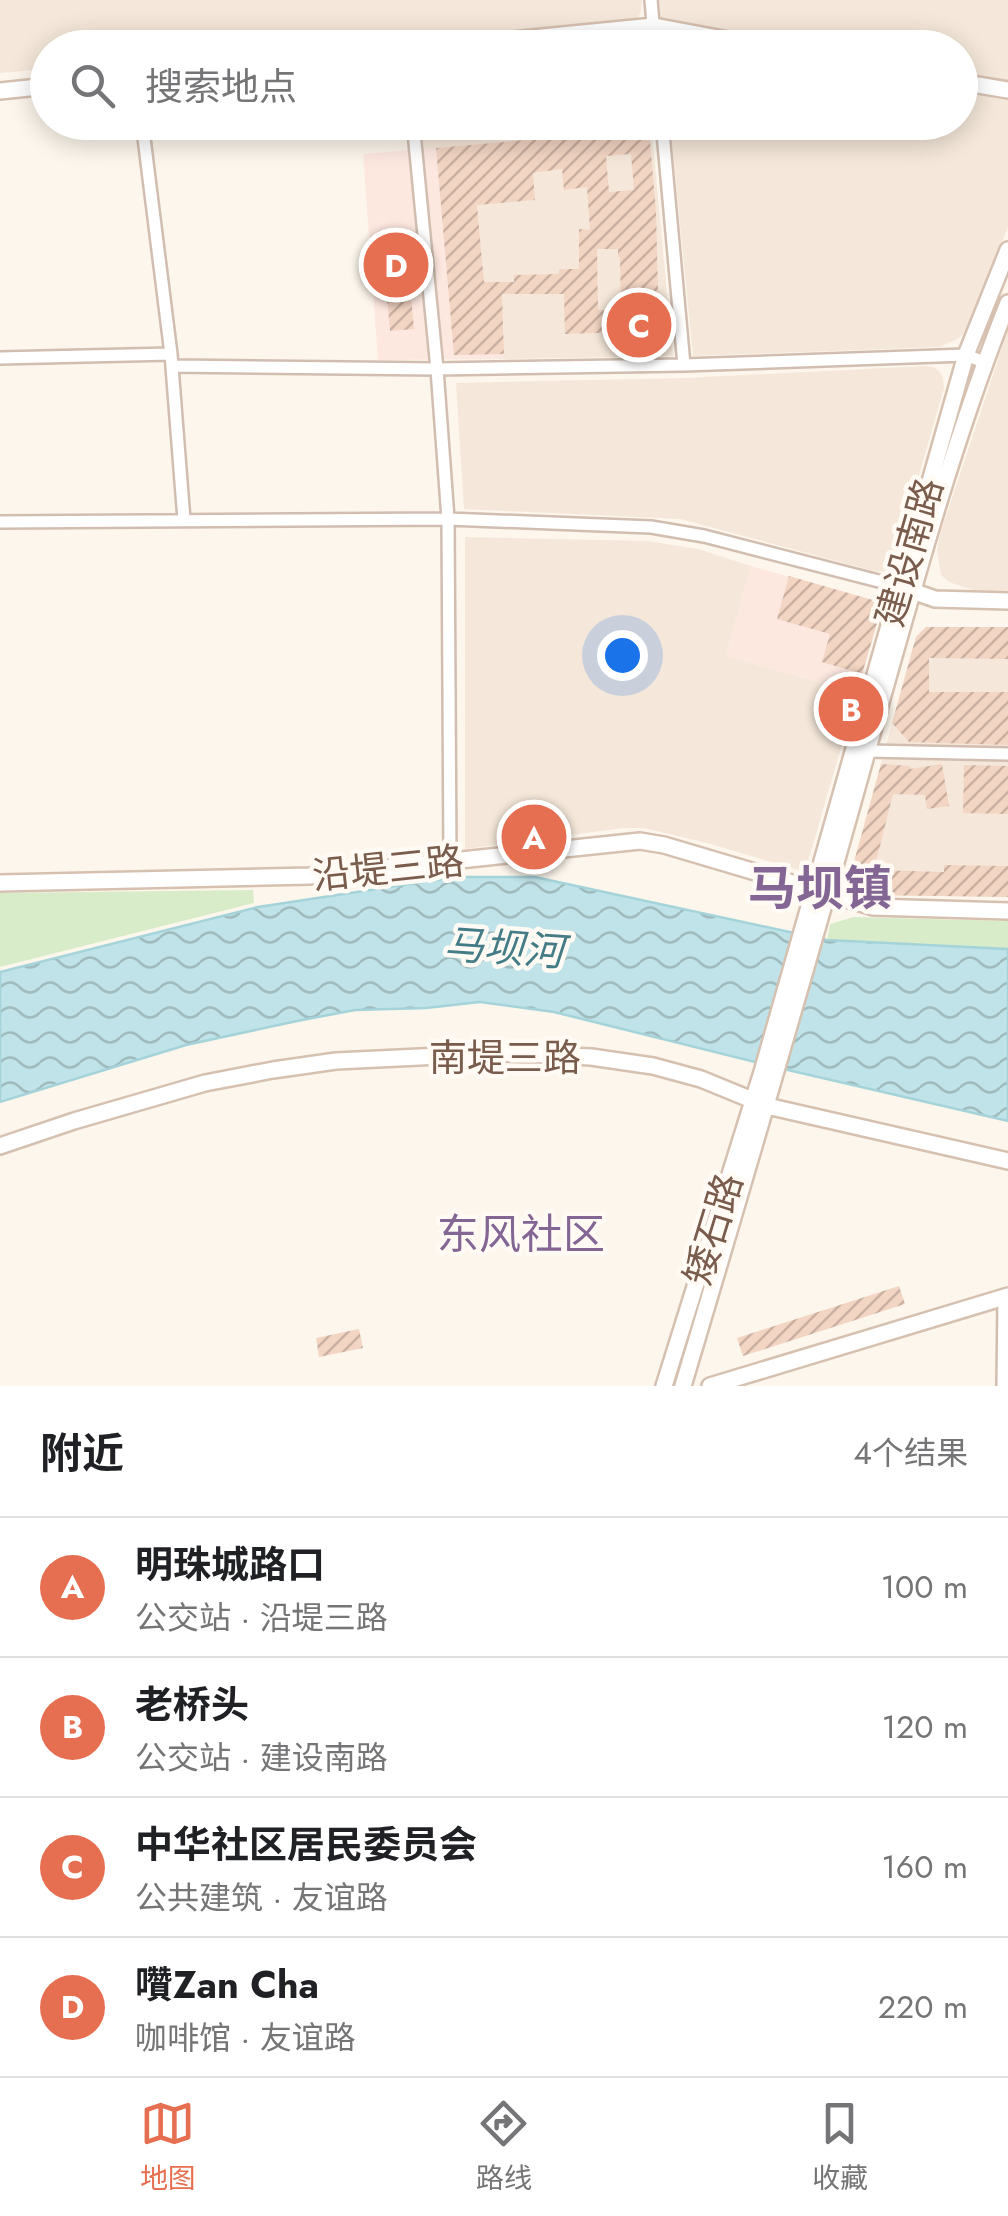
<!DOCTYPE html>
<html lang="zh">
<meta charset="utf-8">
<style>
body{margin:0;font-family:Jost,"Noto Sans SC",sans-serif;background:#f6f6f6;color:#202124}
.you{position:absolute;left:622px;top:655px;width:35px;height:35px;margin:-25px;border:8px solid #fff;border-radius:50%;background:#1a73e8;box-shadow:0 0 0 15px #1a73e833}
.badge{display:grid;place-items:center;width:65px;height:65px;border-radius:50%;background:#e76f51;color:#fff;font-size:32px;font-weight:700}
.pin{position:absolute;translate:-50% -50%;border:5px solid #fff;box-shadow:0 2px 10px #0006}
.list{margin:0;padding:0;list-style:none}
h2{display:flex;justify-content:space-between;align-items:center;height:130px;margin:0;padding:0 40px;font-size:42px}
h2 small{font-size:32px;font-weight:400;color:#757577}
.list li{display:grid;grid-template-columns:65px 1fr auto;gap:30px;align-items:center;box-sizing:border-box;height:140px;padding:0 40px;border-top:2px solid #e0e0e0}
.list b{display:block;font-size:38px;white-space:nowrap}
.list p{margin:0;font-size:32px;white-space:nowrap;color:#757577}
.list em{font-size:32px;font-style:normal;color:#757577}
.icon{flex:none;width:55px;height:55px;fill:none;stroke:currentColor;stroke-width:2;stroke-linecap:round;stroke-linejoin:round}
.map{position:relative;flex:none;width:1008px;height:1386px;overflow:hidden}
.search{position:absolute;background:#fff;box-shadow:0 5px 25px #0003;left:30px;right:30px;top:30px;height:110px;display:flex;align-items:center;gap:25px;box-sizing:border-box;padding:0 35px;border-radius:55px;color:#757577;font-size:38px}
.sheet{height:690px;background:#fff}
nav{display:flex;justify-content:space-around;align-items:center;box-sizing:border-box;height:140px;border-top:2px solid #e0e0e0;background:#fff;font-size:28px;color:#757577}
nav a{display:grid;justify-items:center;gap:5px}
nav .on{color:#e76f51}
.map>svg:first-child{display:block}
.residential{fill:#f5e8da}
.commercial{fill:#fde8e0}
.park{fill:#d8ecc9}
.water{fill:url(#water-waves);stroke:#a5d3da;stroke-width:2.5}
.building{fill:url(#building-hatch);fill-rule:evenodd}
.lines{fill:none;stroke-linecap:round;stroke-linejoin:round}
.street-casing{stroke:#d1beb0;stroke-width:16}
.secondary-casing{stroke:#d6c0b0;stroke-width:20}
.street{stroke:#fff;stroke-width:11}
.secondary{stroke:#fff;stroke-width:15}
.labels{text-anchor:middle;dominant-baseline:central;stroke-width:9;stroke-linejoin:round;paint-order:stroke}
.street-label{font-size:38px;fill:#7a5c4d;stroke:#fffaf3}
.water-label{font-size:40px;font-style:italic;fill:#437c86;stroke:#fffaf3}
.quarter-label{font-size:42px;fill:#846695;stroke:#fffaf3}
.district-label{font-size:48px;font-weight:bold;fill:#846695;stroke:#fffaf3}
</style>
<div class="map">
<svg width="1008" height="1386" viewBox="0 0 1008 1386">
<defs>
<pattern id="water-waves" width="16" height="10" patternUnits="userSpaceOnUse" patternTransform="scale(2.5)"><rect width="16" height="10" fill="#bfe3e8"/><path d="M0 5q4-4 8 0t8 0" fill="none" stroke="#a0bbbe"/></pattern>
<pattern id="building-hatch" width="6" height="6" patternUnits="userSpaceOnUse" patternTransform="scale(2.5)"><rect width="6" height="6" fill="#f3d5c3"/><path d="M-1 1l2-2M0 6l6-6M5 7l2-2" fill="none" stroke="#cab0a1"/></pattern>
</defs>
<rect width="100%" height="100%" fill="#fdf6ec"/>
<!-- residential -->
<path class="residential" d="M0,0H642L641,11L638,18L632,22L316,47L48,48L47,69L0,73Z
M658,0H1008V82L961,73L960,48L819,47L660,19Z
M961,90L1008,98V227L968,328L959,338L940,347L693,356L670,123L960,122Z
M421,123H651L673,356L504,359L503,313H486L475,178L535,140L424,149Z
M1008,330V592H978L949,582L941,575L937,551L940,534Z
M924,366L933,367L939,371L943,378L944,388L894,563L890,569L884,571L877,572L680,519L464,509L456,383L685,378Z
M465,537L647,541L698,549L751,566L726,656L857,693L805,872L707,843L644,828H624L465,849Z
M926,627H1008V897L863,895L849,880L916,637Z"/>
<!-- commercial -->
<path class="commercial" d="M535,139L538,173L475,178L486,312H503L504,359L378,360L363,154Z
M751,566L883,603L857,693L726,656Z"/>
<!-- park -->
<path class="park" d="M253,890L254,903L0,967V893Z
M854,917L1008,921V949L827,940L830,924Z"/>
<!-- water -->
<path class="water" d="M456,877H535L827,940L1008,949V1121L775,1067L554,1012L480,1002L426,1008L355,1010L297,1021L186,1045L0,1102V972L258,907Z"/>
<!-- building -->
<path class="building" d="M649,129L656,211L659,331L565,334L564,294H502L504,354L454,355L436,148ZM631,154L634,190L609,192L606,156ZM562,169L564,190L587,187L590,230L579,229V269H559V274L514,275V282H484L477,205L535,200L533,173ZM597,249H618V257H620L621,310H598Z
M407,252L414,329L390,331L383,254Z
M789,576L883,603L862,674L822,662L830,634L777,619Z
M926,627H1008V659L929,658V692H1008V745L909,742L892,723L916,637Z
M881,764L910,766V769L942,764L949,806L927,809L925,795L893,794L874,870L944,872V865L1008,866V897L871,895L860,891L849,880Z
M964,765L1008,766V814L963,813Z
M899,1286L905,1304L743,1356L737,1338Z
M359,1329L363,1348L319,1357L316,1338Z"/>
<g class="lines">
<defs>
<path id="street" d="M651,0L655,48
M142,122L171,354L184,520
M413,122L437,369L448,519L450,862
M662,122L684,365
M0,358L171,354
M172,366L437,369L684,365L966,355L984,362
M0,522L448,519L651,527L704,536L898,586
M868,751L1008,754
M1003,1386L1004,1297"/>
<path id="secondary" d="M428,48L654,26L771,48
M960,82L1008,90
M0,91L48,86
M904,588L935,599L1008,601
M0,883L310,876L640,841L664,845L873,907L1008,911
M0,1146L74,1121L205,1083L273,1070L336,1061L503,1053L591,1057L653,1066L701,1079L767,1106L1008,1161
M664,1386L762,1072L966,355L1008,250
M683,1386C746,1175 808,964 867,752C910,601 950,448 1008,303
M710,1386L1008,1296"/>
</defs>
<!-- street casing -->
<use href="#street" class="street-casing"/>
<!-- secondary casing -->
<use href="#secondary" class="secondary-casing"/>
<!-- street -->
<use href="#street" class="street"/>
<!-- secondary -->
<use href="#secondary" class="secondary"/>
</g>
<g class="labels">
<!-- street labels -->
<g class="street-label">
<text transform="translate(909 552) rotate(-74)">建设南路</text>
<text transform="translate(388 868) rotate(-6)">沿堤三路</text>
<text x="505" y="1057">南堤三路</text>
<text transform="translate(713 1229) rotate(-73)">矮石路</text>
</g>
<!-- water labels -->
<g class="water-label">
<text transform="translate(504 948) rotate(4)">马坝河</text>
</g>
<!-- quarter labels -->
<g class="quarter-label">
<text x="521" y="1234">东风社区</text>
</g>
<!-- district labels -->
<g class="district-label">
<text x="820" y="888">马坝镇</text>
</g>
</g>
</svg>
<div class="you"></div>
<div class="pin badge" style="left:534px;top:837px">A</div>
<div class="pin badge" style="left:851px;top:709px">B</div>
<div class="pin badge" style="left:639px;top:325px">C</div>
<div class="pin badge" style="left:396px;top:265px">D</div>
<div class="search"><svg class="icon" aria-label="search" viewBox="0 0 24 24"><circle cx="10" cy="10" r="6"/><path d="M15 15l6 6"/></svg>搜索地点</div>
</div>
<section class="sheet">
<h2>附近<small>4个结果</small></h2>
<ul class="list">
<li><span class="badge">A</span><div><b>明珠城路口</b><p>公交站 · 沿堤三路</p></div><em>100 m</em></li>
<li><span class="badge">B</span><div><b>老桥头</b><p>公交站 · 建设南路</p></div><em>120 m</em></li>
<li><span class="badge">C</span><div><b>中华社区居民委员会</b><p>公共建筑 · 友谊路</p></div><em>160 m</em></li>
<li><span class="badge">D</span><div><b>囋Zan Cha</b><p>咖啡馆 · 友谊路</p></div><em>220 m</em></li>
</ul>
</section>
<nav>
<a class="on"><svg class="icon" aria-label="map" viewBox="0 0 24 24"><path d="M3 6l6-2 6 2 6-2v14l-6 2-6-2-6 2zM9 4v14M15 6v14"/></svg>地图</a>
<a><svg class="icon" aria-label="directions" viewBox="0 0 24 24"><path d="M12 3l9 9-9 9-9-9zM9 14v-3h6M13 9l2 2-2 2"/></svg>路线</a>
<a><svg class="icon" aria-label="saved" viewBox="0 0 24 24"><path d="M7 4h10v16l-5-4-5 4z"/></svg>收藏</a>
</nav>
